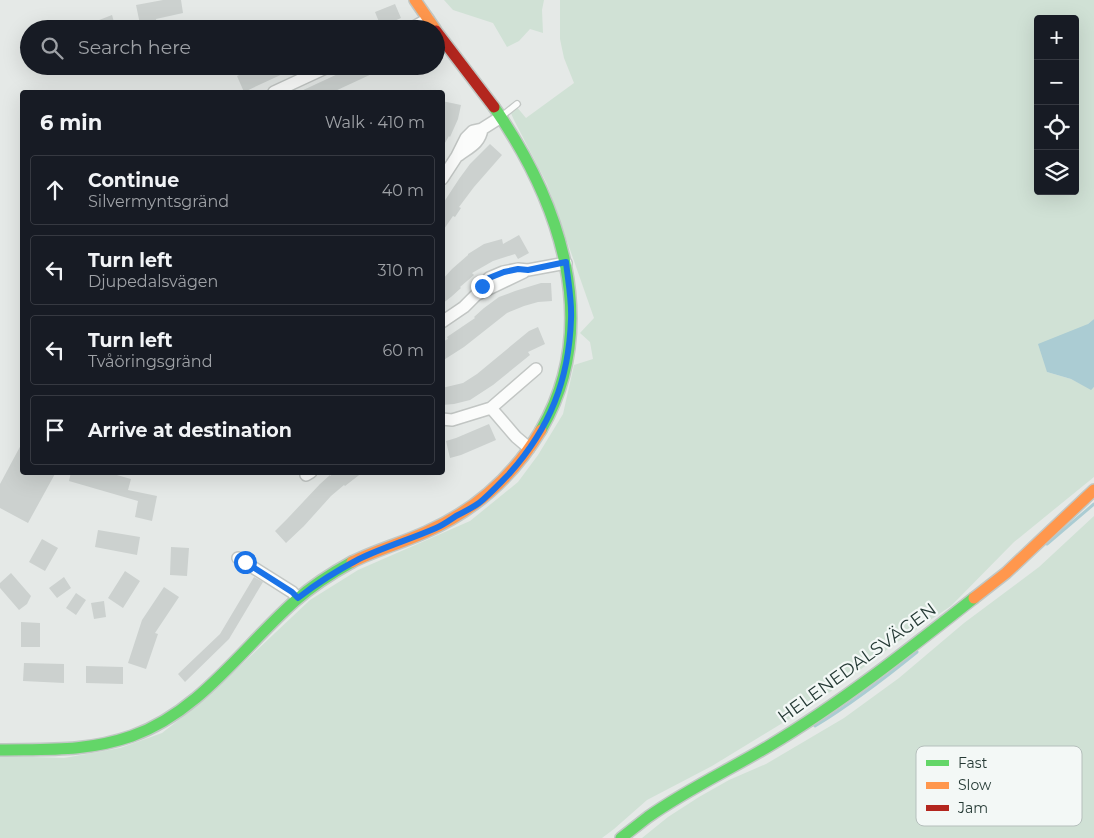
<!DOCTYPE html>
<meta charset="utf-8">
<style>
body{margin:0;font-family:Montserrat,sans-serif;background:#20242c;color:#f1f3f6}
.controls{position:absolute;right:15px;top:15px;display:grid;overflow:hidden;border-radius:5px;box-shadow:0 5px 20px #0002}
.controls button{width:45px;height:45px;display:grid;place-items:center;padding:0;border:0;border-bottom:1px solid #363941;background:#171b24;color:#f1f3f6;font:25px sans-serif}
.stop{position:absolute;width:15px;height:15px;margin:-11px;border:4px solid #1a73e8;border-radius:50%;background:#fff}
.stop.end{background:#1a73e8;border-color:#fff;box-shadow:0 1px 5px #0008}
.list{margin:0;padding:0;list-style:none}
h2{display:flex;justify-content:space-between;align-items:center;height:65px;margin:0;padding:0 20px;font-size:21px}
h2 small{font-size:16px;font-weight:400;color:#9ea1a6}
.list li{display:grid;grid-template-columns:32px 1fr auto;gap:15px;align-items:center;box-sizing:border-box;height:70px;margin:0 10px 10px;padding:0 10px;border:1px solid #363941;border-radius:5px}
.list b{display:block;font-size:19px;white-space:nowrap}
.list p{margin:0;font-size:16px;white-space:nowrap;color:#9ea1a6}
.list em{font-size:16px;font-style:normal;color:#9ea1a6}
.icon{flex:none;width:28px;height:28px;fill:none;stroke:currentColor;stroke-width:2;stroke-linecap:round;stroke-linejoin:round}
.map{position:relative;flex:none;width:1094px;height:838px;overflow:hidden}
.search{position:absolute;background:#171b24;box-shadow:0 5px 20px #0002;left:20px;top:20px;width:425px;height:55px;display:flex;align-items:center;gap:12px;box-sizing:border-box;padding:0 18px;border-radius:28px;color:#9ea1a6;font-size:19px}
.panel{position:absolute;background:#171b24;box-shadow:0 5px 20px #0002;left:20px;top:90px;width:425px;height:385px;border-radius:5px}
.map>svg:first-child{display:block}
.green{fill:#d0e1d5;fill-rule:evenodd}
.water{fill:#abccd3}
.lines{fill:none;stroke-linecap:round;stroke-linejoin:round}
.stream{stroke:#abccd3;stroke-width:3}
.building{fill:#ccd1cf}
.lane-casing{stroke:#c2c6c4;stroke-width:8}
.street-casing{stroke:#c2c6c4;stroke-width:14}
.fast-casing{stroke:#c1c7c4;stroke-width:14}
.slow-casing{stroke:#c1c7c4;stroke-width:14}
.jam-casing{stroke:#c1c7c4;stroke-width:14}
.lane{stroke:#fbfcfb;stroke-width:5.5}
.street{stroke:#fbfcfb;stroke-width:11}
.fast{stroke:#63d668;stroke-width:11}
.slow{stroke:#ff974d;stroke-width:11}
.jam{stroke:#b3261e;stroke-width:11}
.route{stroke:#1a73e8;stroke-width:6}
.labels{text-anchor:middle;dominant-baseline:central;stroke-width:4.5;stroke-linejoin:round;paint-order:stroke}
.street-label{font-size:18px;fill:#253a35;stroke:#f3f8f6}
.key{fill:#f3f8f6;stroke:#b5bfbc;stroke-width:1}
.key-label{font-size:14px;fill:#253a35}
</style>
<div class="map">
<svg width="1094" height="838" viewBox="0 0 1094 838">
<rect width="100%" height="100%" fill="#e5e9e7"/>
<!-- green -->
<path class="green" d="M444,0H544L542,10L543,33L530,29L519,41L507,47L493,23L453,10Z
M560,0H1094V319L1088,324L1047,372L1071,379L1091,389L1094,387V477L1014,542L951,606L896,643L833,690L794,716L712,766L647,800L614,829L602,838H0V756L64,758L120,748L162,733L204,700L310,600L358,570L470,521L518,482L538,455L563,414L574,365L593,359L590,342L580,333L594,318L547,184L514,120L510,111L516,106L526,118L574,83L564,58L560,39ZM1038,19H1075V191H1038Z
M1094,516V838H642L668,817L699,797L729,780L766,764L844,718L899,678L964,623L1039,567Z"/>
<!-- water -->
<path class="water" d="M1094,319V387L1091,390L1071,379L1047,372L1038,344L1088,324Z"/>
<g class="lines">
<!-- stream -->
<path class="stream" d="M1047,544L1094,504
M815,726C851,704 885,678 917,652"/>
</g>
<!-- building -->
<path class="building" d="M163,0H181L183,13L156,19L158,29H141L136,5Z
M395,4L401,18L381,27L375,12Z
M112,15L116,29H96L94,22Z
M259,66H300L244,92L237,76Z
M355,66H389L333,92H299Z
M442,101L461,105L458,119L450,137L449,136L442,148Z
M490,144L502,155L474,187L459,207L461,208L455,217L453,216L442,232V205L459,179L470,164Z
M519,235L529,253L518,259L515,254L493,261L472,273L474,275L460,287L461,288L451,297L442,304V280L452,269L468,255V254L484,244L502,239L503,244Z
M541,283H551L552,301L538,302L524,306L507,313L464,347L442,361V342L448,339L447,337L475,318L474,317L484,308L499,297L515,291Z
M538,327L545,344L528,352L530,355L493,385L470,400L454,404L442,405V388L463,383L477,374L529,331Z
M489,424L496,440L461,455L450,458L446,441L456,438Z
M22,443V472H56L28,523L0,508V484Z
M71,472H106L131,479L128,490L157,496L152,521L135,517L138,501L69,481Z
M335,472H363L345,486L344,485L331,496L304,526L286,543L275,531L288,518L320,484L330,475V476Z
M98,530L140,537L137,555L95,547Z
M42,539L58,548L45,571L29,562Z
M171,547L189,548L187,576L170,575Z
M125,571L140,581L123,608L108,598Z
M11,573L31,596L27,604L19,610L0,588V583Z
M64,577L71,588L57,598L49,588Z
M254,577L263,582L229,639L185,682L178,674L220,634Z
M164,587L179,597L155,633L158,634L146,669L128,663L142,620Z
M76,593L86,600L76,615L66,608Z
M104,601L106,617L94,619L91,603Z
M21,622L40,623V647H21Z
M24,663L64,664V683L23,681Z
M86,666L123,667V684L86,683Z"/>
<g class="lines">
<defs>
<path id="lane" d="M502,116L517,104"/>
<path id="street" d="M410,29L428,19
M274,92L330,66
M459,155C470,147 480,143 482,129
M442,179L457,156L466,138L473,131L482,129L501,117
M478,294L524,272
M442,322L464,307L476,295L489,278L503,272L518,269L528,270L566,263
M491,408L516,437L529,448
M442,419L452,420L491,408L536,369
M306,475L311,472
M238,558L292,592L298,598"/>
<path id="fast" d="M494,107C559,201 603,323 541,430
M0,750C47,749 86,752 132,736C200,712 243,647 295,601C313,585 332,573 352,562
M621,838C630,831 639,824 648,817C686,790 729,770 769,746C841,703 908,650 974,598"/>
<path id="slow" d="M415,0L435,29
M352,562C376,550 402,543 426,532C476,510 513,477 541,430
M974,598L1006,573L1094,490"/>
<path id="jam" d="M436,31L494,107"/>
</defs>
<!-- lane casing -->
<use href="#lane" class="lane-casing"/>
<!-- street casing -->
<use href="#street" class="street-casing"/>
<!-- fast casing -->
<use href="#fast" class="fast-casing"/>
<!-- slow casing -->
<use href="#slow" class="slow-casing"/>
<!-- jam casing -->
<use href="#jam" class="jam-casing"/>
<!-- lane -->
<use href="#lane" class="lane"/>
<!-- street -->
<use href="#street" class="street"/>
<!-- fast -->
<use href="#fast" class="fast"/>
<!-- slow -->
<use href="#slow" class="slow"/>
<!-- jam -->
<use href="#jam" class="jam"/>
</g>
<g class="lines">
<!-- route -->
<path class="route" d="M245,562L292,592L298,598C317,583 338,570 359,559C384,547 411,539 436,528C443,525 450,520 456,516C464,512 472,508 479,503C490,494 499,484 509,474C550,428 569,380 571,319C572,300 568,281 566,262L528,270L518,269L504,272L489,278L482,286"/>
</g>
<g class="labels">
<!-- street labels -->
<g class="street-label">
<text transform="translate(857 663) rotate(-36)">HELENEDALSVÄGEN</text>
</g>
</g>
<!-- legend -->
<rect x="916" y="746" width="166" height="80" rx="8" class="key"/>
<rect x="926" y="760" width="23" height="6" fill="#63d668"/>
<rect x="926" y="782" width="23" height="7" fill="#ff974d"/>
<rect x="926" y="805" width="23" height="6" fill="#b3261e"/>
<g class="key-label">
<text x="958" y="768">Fast</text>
<text x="958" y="790">Slow</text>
<text x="958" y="813">Jam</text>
</g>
</svg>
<div class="controls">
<button>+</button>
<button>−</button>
<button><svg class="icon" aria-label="locate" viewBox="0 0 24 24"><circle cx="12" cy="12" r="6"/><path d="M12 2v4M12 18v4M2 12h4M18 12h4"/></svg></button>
<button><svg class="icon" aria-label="layers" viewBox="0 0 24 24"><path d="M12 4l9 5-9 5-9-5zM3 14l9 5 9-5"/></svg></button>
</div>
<div class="stop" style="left:245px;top:562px"></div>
<div class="stop end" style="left:482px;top:286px"></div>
<div class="search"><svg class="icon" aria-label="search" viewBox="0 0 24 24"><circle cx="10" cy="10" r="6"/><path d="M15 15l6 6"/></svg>Search here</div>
<section class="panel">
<h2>6 min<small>Walk · 410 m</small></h2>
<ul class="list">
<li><svg class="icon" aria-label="ahead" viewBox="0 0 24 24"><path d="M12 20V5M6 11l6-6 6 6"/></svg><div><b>Continue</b><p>Silvermyntsgränd</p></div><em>40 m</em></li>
<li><svg class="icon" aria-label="left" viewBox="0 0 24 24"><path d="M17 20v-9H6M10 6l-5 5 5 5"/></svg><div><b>Turn left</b><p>Djupedalsvägen</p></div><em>310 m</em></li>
<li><svg class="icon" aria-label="left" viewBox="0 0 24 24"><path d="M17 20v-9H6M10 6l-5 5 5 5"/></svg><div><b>Turn left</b><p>Tvåöringsgränd</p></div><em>60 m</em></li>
<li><svg class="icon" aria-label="arrive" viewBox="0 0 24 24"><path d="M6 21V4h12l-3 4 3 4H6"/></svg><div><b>Arrive at destination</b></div></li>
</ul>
</section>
</div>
